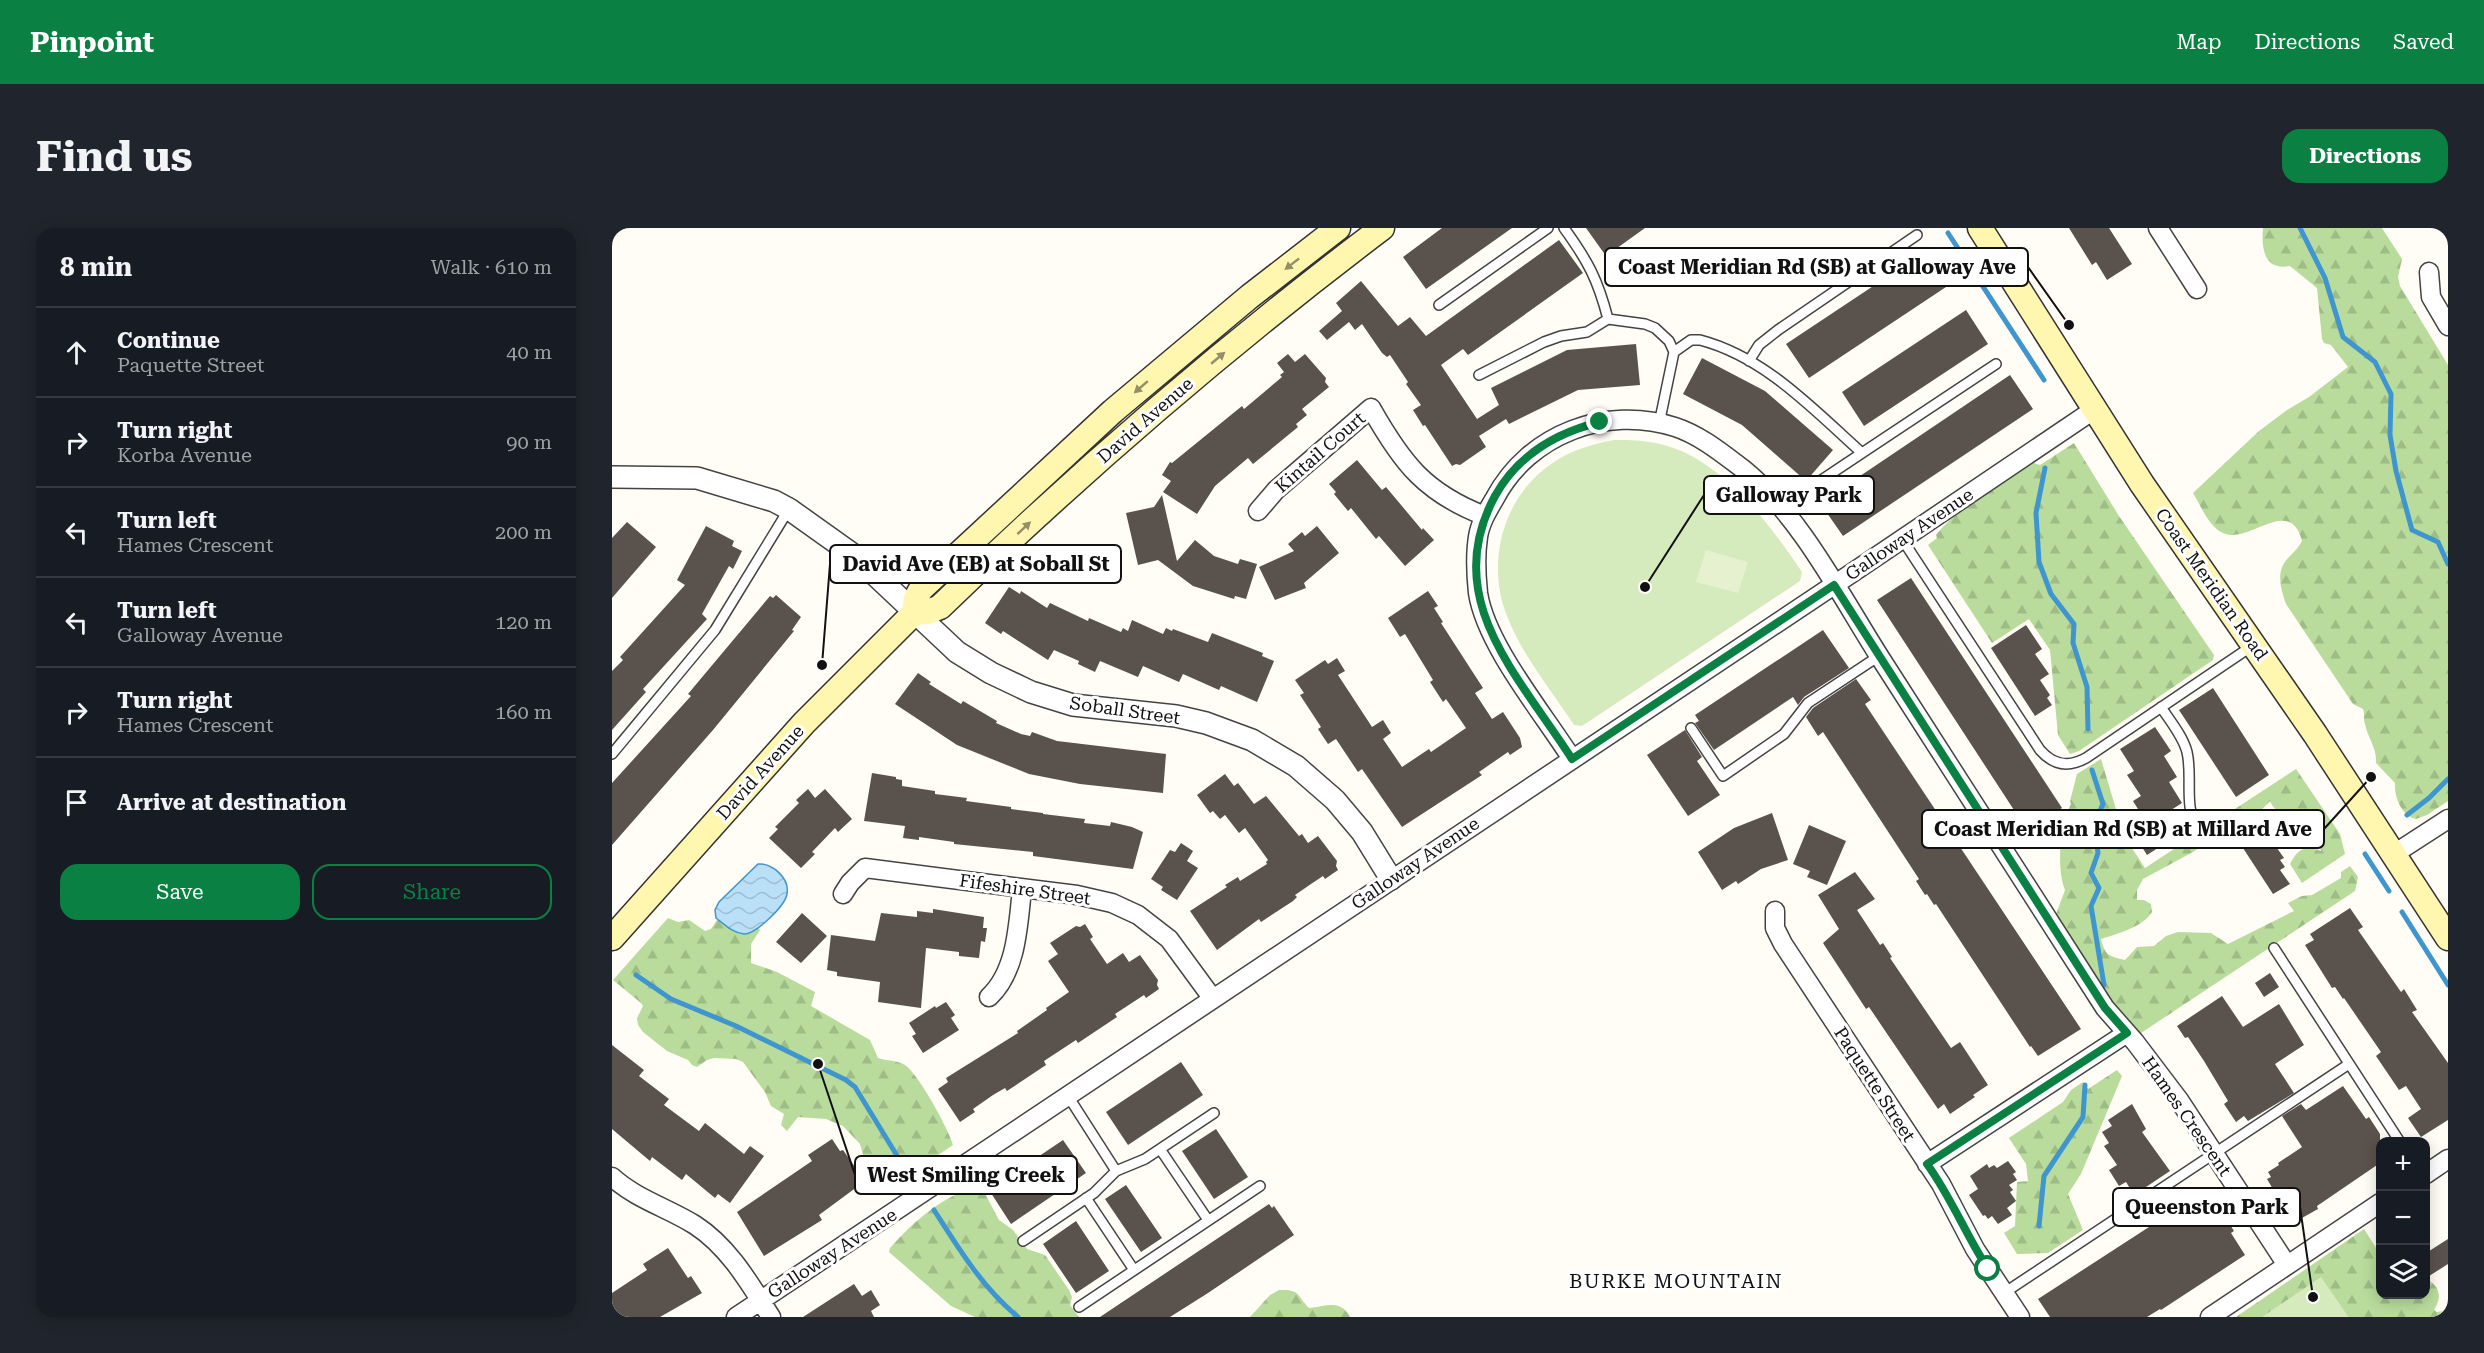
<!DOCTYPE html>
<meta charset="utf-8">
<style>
body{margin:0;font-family:"Roboto Serif",serif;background:#20242c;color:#f1f3f6}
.controls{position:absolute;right:18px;bottom:18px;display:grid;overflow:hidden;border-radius:12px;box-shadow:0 3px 15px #0003}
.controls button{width:54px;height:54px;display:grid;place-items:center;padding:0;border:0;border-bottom:2px solid #363941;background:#171b24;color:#f1f3f6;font:30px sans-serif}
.stop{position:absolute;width:18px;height:18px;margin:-14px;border:4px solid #0b8043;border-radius:50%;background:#fff}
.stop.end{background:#0b8043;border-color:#fff;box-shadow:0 2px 6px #0008}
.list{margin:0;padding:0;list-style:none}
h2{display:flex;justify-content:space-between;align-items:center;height:78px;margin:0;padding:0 24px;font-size:26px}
h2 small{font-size:20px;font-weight:400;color:#9ea1a6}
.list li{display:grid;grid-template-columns:39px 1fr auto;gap:18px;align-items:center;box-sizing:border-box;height:90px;padding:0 24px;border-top:2px solid #363941}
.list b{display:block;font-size:22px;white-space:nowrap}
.list p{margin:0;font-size:20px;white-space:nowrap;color:#9ea1a6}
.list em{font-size:20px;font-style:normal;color:#9ea1a6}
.actions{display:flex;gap:12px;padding:18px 24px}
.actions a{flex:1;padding:14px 0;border:2px solid #0b8043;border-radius:18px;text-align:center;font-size:21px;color:#0b8043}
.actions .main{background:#0b8043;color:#fff}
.icon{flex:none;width:33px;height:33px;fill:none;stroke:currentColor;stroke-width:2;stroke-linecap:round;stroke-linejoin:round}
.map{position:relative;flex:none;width:1836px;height:1089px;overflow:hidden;border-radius:18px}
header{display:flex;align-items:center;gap:36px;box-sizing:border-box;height:84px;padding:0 30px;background:#0b8043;color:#fff}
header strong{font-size:28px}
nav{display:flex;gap:33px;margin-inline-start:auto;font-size:21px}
.intro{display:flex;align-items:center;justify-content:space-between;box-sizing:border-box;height:144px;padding:0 36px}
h1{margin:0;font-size:42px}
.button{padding:15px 27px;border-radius:18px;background:#0b8043;color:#fff;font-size:21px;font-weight:700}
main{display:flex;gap:36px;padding:0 36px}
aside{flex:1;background:#171b24;border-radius:18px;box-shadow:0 3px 15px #0003}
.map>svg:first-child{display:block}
.forest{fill:url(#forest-firs)}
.park{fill:#d5ebbd}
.pitch{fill:#e6f2cf}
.water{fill:url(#water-waves);stroke:#3f96cf;stroke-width:1.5}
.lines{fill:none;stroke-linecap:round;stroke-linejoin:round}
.stream{stroke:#3f96cf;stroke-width:5}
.building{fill:#5a524d}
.service-casing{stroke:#444;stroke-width:12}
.minor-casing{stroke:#444;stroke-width:21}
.tertiary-casing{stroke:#444;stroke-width:24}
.secondary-casing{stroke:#333;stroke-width:27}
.service{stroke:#fff;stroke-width:9}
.minor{stroke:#fff;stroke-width:18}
.tertiary{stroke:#fff;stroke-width:21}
.secondary{stroke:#fff6b0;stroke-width:24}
.oneway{fill:#948f68}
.route{stroke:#0b8043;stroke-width:8}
.labels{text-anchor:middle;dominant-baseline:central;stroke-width:6;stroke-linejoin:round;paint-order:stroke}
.street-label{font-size:18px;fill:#111;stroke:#fff}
.neighbourhood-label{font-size:20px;letter-spacing:1.5px;fill:#111;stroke:#fff}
.leader{fill:none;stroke:#111;stroke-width:2}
.callout-dot{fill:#111;stroke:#fff;stroke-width:2}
.callout{fill:#fff;stroke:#111;stroke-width:2}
.callout-label{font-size:20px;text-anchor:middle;font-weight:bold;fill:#111}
</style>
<header>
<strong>Pinpoint</strong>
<nav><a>Map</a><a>Directions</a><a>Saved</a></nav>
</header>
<div class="intro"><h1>Find us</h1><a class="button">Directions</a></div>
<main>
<aside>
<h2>8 min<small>Walk · 610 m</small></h2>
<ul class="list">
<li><svg class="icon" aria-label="ahead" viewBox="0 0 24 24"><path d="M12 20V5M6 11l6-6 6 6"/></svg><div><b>Continue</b><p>Paquette Street</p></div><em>40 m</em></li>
<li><svg class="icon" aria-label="right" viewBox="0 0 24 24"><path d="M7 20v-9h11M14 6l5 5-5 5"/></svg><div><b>Turn right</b><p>Korba Avenue</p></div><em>90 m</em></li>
<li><svg class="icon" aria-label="left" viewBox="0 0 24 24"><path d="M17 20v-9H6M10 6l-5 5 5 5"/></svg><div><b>Turn left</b><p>Hames Crescent</p></div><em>200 m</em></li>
<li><svg class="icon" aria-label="left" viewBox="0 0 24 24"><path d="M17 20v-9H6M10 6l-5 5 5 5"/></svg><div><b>Turn left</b><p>Galloway Avenue</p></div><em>120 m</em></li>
<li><svg class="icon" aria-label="right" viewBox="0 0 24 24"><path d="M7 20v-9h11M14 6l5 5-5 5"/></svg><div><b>Turn right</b><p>Hames Crescent</p></div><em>160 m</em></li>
<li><svg class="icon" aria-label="arrive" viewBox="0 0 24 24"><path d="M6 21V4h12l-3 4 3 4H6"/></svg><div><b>Arrive at destination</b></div></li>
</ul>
<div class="actions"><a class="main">Save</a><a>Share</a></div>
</aside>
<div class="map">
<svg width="1836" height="1089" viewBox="0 0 1836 1089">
<defs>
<pattern id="forest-firs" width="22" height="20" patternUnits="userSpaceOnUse" patternTransform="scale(1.5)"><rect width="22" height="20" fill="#b9dc9c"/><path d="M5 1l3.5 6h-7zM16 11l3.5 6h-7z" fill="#9ebc85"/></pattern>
<pattern id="water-waves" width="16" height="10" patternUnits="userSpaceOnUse" patternTransform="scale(1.5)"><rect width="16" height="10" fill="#b9e0f7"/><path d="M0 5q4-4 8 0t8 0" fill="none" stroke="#9ebfd3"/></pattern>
</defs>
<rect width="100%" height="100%" fill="#fffdf5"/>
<!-- forest -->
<path class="forest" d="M1651,0H1770L1790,31L1786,49L1788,58L1836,137V573L1815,587L1804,591C1789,588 1782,568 1783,555L1764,535C1765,519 1756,511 1753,496C1751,490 1753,486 1751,481L1741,476L1674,376C1668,359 1663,342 1678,328C1683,323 1686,320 1690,313C1678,266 1637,317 1611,305C1597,299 1589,278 1581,265L1647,203L1675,182L1697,169L1736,139L1719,117L1712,115L1710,111L1705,60L1678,38C1652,43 1649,20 1651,0Z
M1462,215L1507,288L1602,427L1601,432L1467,523L1458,526L1446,507L1438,422L1417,391L1380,415L1316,317L1325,310L1324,307C1348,277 1387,256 1418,234L1428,237Z
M1489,531L1512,608L1533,640L1684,541L1728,606L1733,626L1690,655L1678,636C1686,621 1692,617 1709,623C1708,607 1693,596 1683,584C1671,589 1664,584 1658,573L1640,592L1609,605L1581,624L1531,651L1525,662V672H1532L1539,676L1540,684C1531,699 1505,706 1489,711C1493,728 1497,728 1513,732L1525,719L1542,718L1554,708L1566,704L1599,705L1616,716L1682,683L1676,675L1690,668L1700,667L1729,650V644L1738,638L1746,649L1743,663L1523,809L1443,689L1453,662C1444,640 1448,597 1459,576L1458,573L1465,546Z
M107,689L145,696L148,702L139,716V735L165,744L203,764L199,778L258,812L266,830C275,833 285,832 293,837C307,847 336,900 341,917L323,929L318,938L279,964L252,930L248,916L231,898L214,891L186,889L175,903L169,897L172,886L159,878L153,864L131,834L124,831L102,830L95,832L85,839L80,837L76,832L55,823L31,804L26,797L25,790L31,778L29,775L1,752L56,690L66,694L77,692L93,703L99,701Z
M1505,842L1510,848L1469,946L1456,966L1471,1002L1436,1025L1405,1026L1392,1005L1403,998L1405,954L1416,953L1414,936L1397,910L1451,874L1459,862L1471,854L1476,861Z
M369,958L387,992L401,1002L415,1021L433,1027L457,1062L460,1069L458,1077L467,1089H363L339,1078L277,1024L278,1020C302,993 332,966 369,958Z
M1752,1001L1768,1026V1066H1814V1053H1818C1829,1061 1829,1071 1822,1082L1825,1084L1836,1082V1089H1736L1719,1064L1686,1089H1624Z
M667,1062C689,1061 684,1067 697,1080C714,1078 729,1071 738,1089H638L658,1067Z"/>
<!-- park -->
<path class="park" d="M1002,212C1017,212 1033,212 1048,216C1109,230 1157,295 1190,344L1188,353L970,498L962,497C939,462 910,427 895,388C873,333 892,266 942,234C960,222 981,216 1002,212Z
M1709,1049L1736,1089H1650Z"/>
<!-- pitch -->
<path class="pitch" d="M1094,322L1136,334L1126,365L1084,354Z"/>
<!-- water -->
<path class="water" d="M146,636C160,635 178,650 175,666C173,678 144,706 132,706C121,705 113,697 104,690L103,682L107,674Z"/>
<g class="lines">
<!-- stream -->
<path class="stream" d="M1688,0L1713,50L1731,109L1763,134L1779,166L1778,207L1784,243L1800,302L1826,314L1836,336
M1336,5L1432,152
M1433,240L1424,285L1427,334L1439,366L1462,396L1461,415L1475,459L1476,501
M1480,542L1491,576L1482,596L1486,625L1479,645L1487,660L1479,678L1492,757
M1795,587L1817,570L1836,551
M1753,626L1777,663
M1790,684L1836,757
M24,747L59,771L124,798L234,852L243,859L295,944
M322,982C347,1021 370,1059 406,1089
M1427,998L1432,948L1471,889L1473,857"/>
</g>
<!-- building -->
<path class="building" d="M830,0H900L814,61L791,29Z
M974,0H1033L994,28Z
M1457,0H1497L1520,36L1495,52L1484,34L1480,37Z
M947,12L971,45L856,127L851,121L829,137L865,191L887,177L879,160L955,122L1024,116L1028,157L966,162L897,196L894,191L867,208L874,219L848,237L844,236L840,238L813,197L811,198L801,182L809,177L794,156L796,154L778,127L775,129L770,125L750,96L743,102L737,94L715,112L707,103L730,83L724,75L749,53L786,98L798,89L814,108Z
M1314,23L1337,57L1197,150L1174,116Z
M1354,82L1376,116L1252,198L1230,164Z
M676,126L683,134L693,126L714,150L713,154L717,159L690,181L695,187L684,196L686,199L641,236L636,230L603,258L585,286L551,264L559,253L550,247L558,234L560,235L630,178L632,181L670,149L668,147L672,144L665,135Z
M1090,130L1153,163L1221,222L1194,253L1130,197L1071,166Z
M1398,147L1421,181L1231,308L1208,275Z
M745,232L770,262L774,259L810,302L811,300L822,312L793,338L767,308L764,311L739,280L736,283L722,266L724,264L717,256Z
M550,267L565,333L583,312L602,328L626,336L628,331L645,336L634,371L623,368L622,371L581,358L546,332L526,337L514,285L542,279Z
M15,294L44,319L0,370V310Z
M94,298L122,313L120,318L130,323L121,341L117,338L90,386L95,391L31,461L34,464L0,502V443L11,432L8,429L73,357L65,352Z
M705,298L727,325L692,355L694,360L663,372L647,339L682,323L676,316L690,304L693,308Z
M1299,350L1450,580L1415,602L1265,372Z
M397,359L408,366L409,363L435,380L438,375L476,393L477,390L509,404L511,400L516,403L520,392L551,406L554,400L560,403L561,401L596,414L600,405L651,425L650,428L662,433L645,474L609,458L607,462L571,446L567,454L531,438L526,449L488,433L483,444L466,436L467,433L442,422L436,432L391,403L389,406L373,395Z
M816,363L826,378L822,380L831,394L829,395L871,460L863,465L880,491L891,484L908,510L910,519L898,527L896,524L867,544L870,547L790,599L750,541L746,544L724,511L716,516L706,501L709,499L688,467L692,465L683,452L713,432L716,436L725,430L733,443L726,447L760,499L771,492L779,505L771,511L790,539L817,521L819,524L854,500L834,471L831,474L818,454L821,452L793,406L788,409L776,390Z
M164,367L189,389L180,402L182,403L101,502L0,617V555L79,468L76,466L158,368L161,370Z
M1414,397L1430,421L1423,426L1437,446L1428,452L1438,467L1435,470L1440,477L1423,488L1379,420Z
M1211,402L1237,440L1192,469L1186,477L1181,469L1102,522L1083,495L1087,493L1083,487Z
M306,445L319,454L317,456L349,476L351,473L385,493L384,495L409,506L418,508L420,504L445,513L554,526L551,565L468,556L417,546L345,517L283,476Z
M1244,451L1259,472L1253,476L1469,801L1426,828L1419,818L1418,819L1324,676L1322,677L1315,666L1313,667L1304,653L1307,651L1211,504L1206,508L1194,489L1201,480Z
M1601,460L1657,547L1624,569L1567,482Z
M1543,499L1559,523L1552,528L1565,549L1557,554L1570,575L1556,584L1569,605L1535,627L1520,603L1534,594L1521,573L1529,568L1515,547L1522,543L1508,521Z
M1073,502L1090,529L1085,533L1108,567L1076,588L1035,527Z
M260,545L284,549V551L290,552V558L323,563V566L355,570L354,573L399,579V581L431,585V586L473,591L472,595L498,598L499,594L520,599L531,604L521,641L421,628V624L342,616V614L307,609V612L291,610L293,598L252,593Z
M613,546L622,558L626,555L642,576L654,568L687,608L690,606L696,615L706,608L725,633L724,638L726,642L713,651L711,648L699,656L683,667L685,669L681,673L649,694L647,691L605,722L578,683L615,659L613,657L626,649L628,653L655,636L654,634L656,632L633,600L627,605L613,587L608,591L601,583L598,585L585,567Z
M196,561L203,570L213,561L240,591L226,604L223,600L200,624L203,626L189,640L157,610L166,601L163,599L187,575L184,572Z
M1160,585L1176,632L1149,641L1126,656L1124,653L1110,662L1086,624L1122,600Z
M1197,597L1234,613L1215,657L1195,649L1198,643L1181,636Z
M1650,603L1657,615L1660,613L1672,630L1668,632L1673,639L1668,642L1678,656L1661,666L1629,617Z
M569,615L581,623L575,633L586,640L565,672L549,662L551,659L539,651L558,622L563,624Z
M1243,644L1263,671L1245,682L1268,717L1271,715L1280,729L1278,730L1339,820L1348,814L1376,857L1361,867L1363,869L1338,886L1332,876L1326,881L1257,779L1254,781L1211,715L1227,701L1206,667Z
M1738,680L1751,699L1746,702L1789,764L1792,761L1805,782L1800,784L1836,835V892L1809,909L1796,890L1809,881L1794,858L1787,862L1764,828L1769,824L1732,770L1731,771L1723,759L1720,760L1693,717L1702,712L1698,706Z
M321,681L372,689L371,700H375L373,714L369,713L367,730L347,728V724L314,720L309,780L266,774L268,754L225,748V744L215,742L219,707L263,713L269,685L305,689V683L321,685Z
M190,685L215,708L189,735L164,714Z
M473,696L481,709L478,711L495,736L511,725L517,734L528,727L546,752L545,757L547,761L534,770L532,767L503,786L505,789L466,815L464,812L432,833L434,837L395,863L393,860L381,867L361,881L363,884L348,894L326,861L336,854L334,850L406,805L405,803L435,782L434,780L457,764L436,733L446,726L438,715L464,698L468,699Z
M1658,745L1667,759L1652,769L1643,755Z
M1610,768L1631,799L1667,776L1692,817L1663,836L1682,865L1636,893L1632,888L1624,894L1612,876L1616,873L1592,833L1576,809L1573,810L1565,798Z
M334,774L343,787L339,790L347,802L311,825L300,808L304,806L297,795L323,778L324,780Z
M0,817L32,842L27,848L57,871L52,877L87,903L93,895L132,926L138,918L152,928L118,975L106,966L103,970L74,946L70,952L40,929L38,933L0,901Z
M569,834L591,867L516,917L494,884Z
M1731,858L1754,891L1757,889L1768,906V935L1705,978L1706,981L1681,995L1655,951L1659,949L1656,944L1667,937L1666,935L1690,919L1670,888L1689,876L1694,882Z
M1520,876L1534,901L1530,904L1558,943L1522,967L1514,954L1507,958L1497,942L1505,937L1492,918L1497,915L1490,904L1500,898L1496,892Z
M604,901L636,949L602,971L570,923Z
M220,911L228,923L231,922L253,953L207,987L210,992L152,1028L125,984L200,933L196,927Z
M451,912L474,945L399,996L377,962Z
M1396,933L1404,944L1401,946L1405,952L1397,957L1401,962L1398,964L1404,973L1395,980L1400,987L1386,996L1380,988L1376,991L1373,987L1371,988L1357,967L1366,961L1358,948L1375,936L1377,940L1382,937L1385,940Z
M514,957L550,1010L529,1024L493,971Z
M1585,964L1602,989L1610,984L1622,1003L1619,1005L1633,1027L1549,1082L1548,1081L1535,1089H1438L1426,1071L1537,999L1535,997Z
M657,976L660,980L662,978L682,1007L596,1065L558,1089H488Z
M464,993L497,1043L464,1065L431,1016Z
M1836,1011V1036L1814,1050V1025Z
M56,1020L76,1050L79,1048L90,1065L48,1089H5L0,1081V1065L35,1042L31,1036Z
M242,1056L250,1068L259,1062L268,1077L259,1083L262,1089H191Z"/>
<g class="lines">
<defs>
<path id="service" d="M952,0C976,33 986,52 996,91
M827,77L936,0
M1137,133L1147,117L1166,102L1305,7
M867,147L932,114L949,108L975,104L996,91L1033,96L1043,100L1057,113L1062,124L1079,112H1088C1153,129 1201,181 1250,225L1384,136
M1047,196L1062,124
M1202,257L1250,225
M1290,311L1428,522C1441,537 1456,540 1474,530L1640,418
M1549,479C1558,493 1571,508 1575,524C1581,550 1571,578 1586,602
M1079,500L1111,548L1172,506L1196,475L1267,428
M0,526L103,402L177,281
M1662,720L1788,914
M456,868L504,943
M548,921L596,992
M474,970L522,1042
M411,1013L482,965L504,943L533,931L602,885
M1392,1065L1737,836
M467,1079L648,958"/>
<path id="minor" d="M1546,0L1585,61
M1817,44L1819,69L1836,98
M646,283L664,262L759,180C790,235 813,265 873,288
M960,531C931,485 874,417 866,365C864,346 863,328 866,309C868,295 876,282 883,270C917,206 994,177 1063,199C1088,207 1111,226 1131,241C1188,287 1230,370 1269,431C1344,548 1419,664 1493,780L1523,814L1567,872L1675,1037
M1782,626L1836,591
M231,666L238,655L253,640L465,667L500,675L526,687L557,711L601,771
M1163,683V700L1171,716L1329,956L1363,1021L1408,1089
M377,769C405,743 406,697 410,661
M1315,936L1515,805
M1814,946L1836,931
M0,949C24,971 56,980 83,997C117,1019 138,1056 159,1089
M124,1089L1237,347L1483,181
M1598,1089L1768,975"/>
<path id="tertiary" d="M0,249L85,250L162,273L177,281L243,328L345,424L379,445L419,464L461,477L564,488L594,495L640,512L684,538L723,572L750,604L779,651"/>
<path id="secondary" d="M1368,0L1530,256L1703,506L1836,710
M302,385L316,384L328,379C468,244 615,117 770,0
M0,710L192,495L302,385L304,370L309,361L501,183L637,69L726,0"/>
</defs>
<!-- service casing -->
<use href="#service" class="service-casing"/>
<!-- minor casing -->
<use href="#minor" class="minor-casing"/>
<!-- tertiary casing -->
<use href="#tertiary" class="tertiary-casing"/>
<!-- secondary casing -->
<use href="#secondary" class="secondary-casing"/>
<!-- service -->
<use href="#service" class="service"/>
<!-- minor -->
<use href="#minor" class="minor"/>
<!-- tertiary -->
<use href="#tertiary" class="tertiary"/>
<!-- secondary -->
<use href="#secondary" class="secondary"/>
</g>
<!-- one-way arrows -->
<defs><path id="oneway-solid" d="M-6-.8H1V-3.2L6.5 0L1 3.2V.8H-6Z" transform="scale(1.5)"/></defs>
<g class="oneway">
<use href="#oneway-solid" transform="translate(680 36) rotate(142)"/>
<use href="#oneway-solid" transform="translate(606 130) rotate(-40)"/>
<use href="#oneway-solid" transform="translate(529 159) rotate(139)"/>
<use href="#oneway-solid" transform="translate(412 300) rotate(-43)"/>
</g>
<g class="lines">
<!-- route -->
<path class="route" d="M988,194C943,205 906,227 883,268C827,371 907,448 960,531L1222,357L1493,780L1515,805L1315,936C1339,969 1354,1007 1376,1041"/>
</g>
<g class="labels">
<!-- street labels -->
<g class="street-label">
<text transform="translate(533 192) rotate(-41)">David Avenue</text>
<text transform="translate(708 224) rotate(-41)">Kintail Court</text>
<text transform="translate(1297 306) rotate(-34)">Galloway Avenue</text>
<text transform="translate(1600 356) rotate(55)">Coast Meridian Road</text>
<text transform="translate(513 482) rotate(8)">Soball Street</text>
<text transform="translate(148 544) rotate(-48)">David Avenue</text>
<text transform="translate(803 635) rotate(-34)">Galloway Avenue</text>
<text transform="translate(413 661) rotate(8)">Fifeshire Street</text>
<text transform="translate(1263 856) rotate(57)">Paquette Street</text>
<text transform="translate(1575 888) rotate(55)">Hames Crescent</text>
<text transform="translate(220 1025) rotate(-33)">Galloway Avenue</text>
</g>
<!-- neighbourhood labels -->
<g class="neighbourhood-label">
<text x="1064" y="1053">BURKE MOUNTAIN</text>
</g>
</g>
<!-- callouts -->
<path class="leader" d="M1457 97L1416 39M1033 359L1092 267M210 437L218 336M1759 549L1712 601M206 836L243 947M1701 1069L1688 979"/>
<g class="callout-dot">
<circle cx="1457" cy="97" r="6"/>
<circle cx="1033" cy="359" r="6"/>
<circle cx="210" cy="437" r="6"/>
<circle cx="1759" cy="549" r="6"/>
<circle cx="206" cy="836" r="6"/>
<circle cx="1701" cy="1069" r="6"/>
</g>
<g class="callout">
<rect x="993" y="20" width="423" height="38" rx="6"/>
<rect x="1092" y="248" width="170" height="38" rx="6"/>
<rect x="218" y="317" width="291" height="38" rx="6"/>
<rect x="1310" y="582" width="402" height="38" rx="6"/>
<rect x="243" y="928" width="222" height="38" rx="6"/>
<rect x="1501" y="960" width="187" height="38" rx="6"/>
</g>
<g class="callout-label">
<text x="1205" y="46">Coast Meridian Rd (SB) at Galloway Ave</text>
<text x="1177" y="274">Galloway Park</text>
<text x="364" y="343">David Ave (EB) at Soball St</text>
<text x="1511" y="608">Coast Meridian Rd (SB) at Millard Ave</text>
<text x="354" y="954">West Smiling Creek</text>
<text x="1595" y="986">Queenston Park</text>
</g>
</svg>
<div class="controls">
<button>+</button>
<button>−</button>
<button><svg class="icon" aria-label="layers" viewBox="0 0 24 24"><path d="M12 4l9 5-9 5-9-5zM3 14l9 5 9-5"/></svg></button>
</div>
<div class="stop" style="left:1376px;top:1041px"></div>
<div class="stop end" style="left:988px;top:194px"></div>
</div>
</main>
